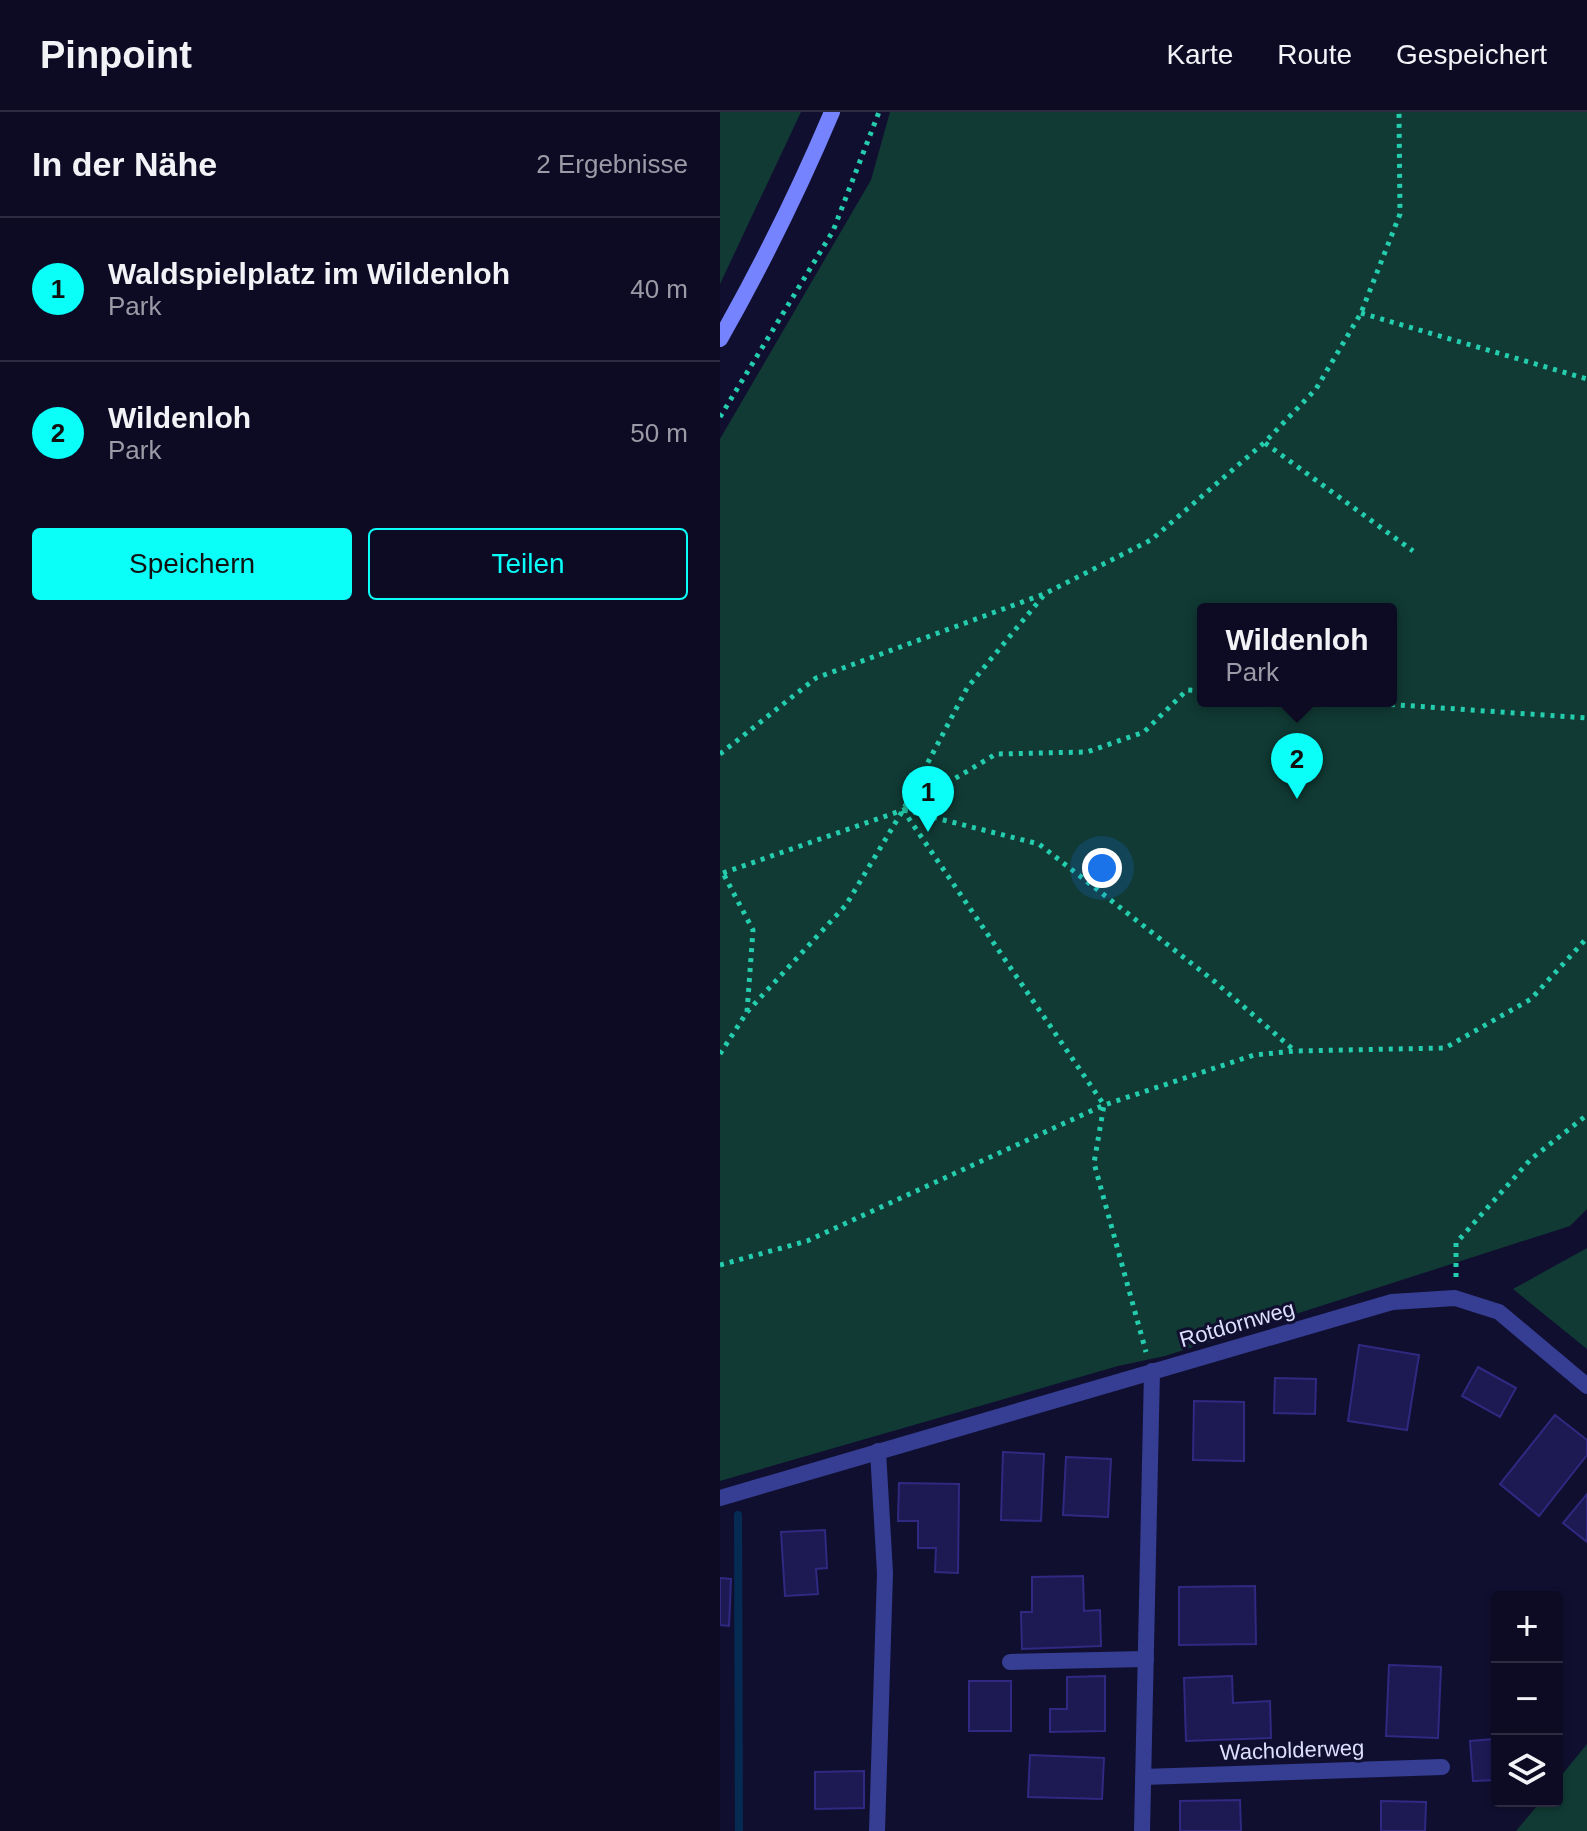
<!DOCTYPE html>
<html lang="de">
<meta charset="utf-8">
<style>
body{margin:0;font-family:Helvetica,sans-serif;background:#1b1931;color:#f1f3f6}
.controls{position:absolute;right:24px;bottom:24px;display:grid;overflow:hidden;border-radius:8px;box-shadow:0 2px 6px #0004}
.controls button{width:72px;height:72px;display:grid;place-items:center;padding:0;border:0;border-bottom:2px solid #2d2b41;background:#0d0b24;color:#f1f3f6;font:40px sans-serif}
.you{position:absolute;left:382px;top:756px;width:28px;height:28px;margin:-20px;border:6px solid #fff;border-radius:50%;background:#1a73e8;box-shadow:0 0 0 12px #1a73e833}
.badge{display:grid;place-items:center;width:52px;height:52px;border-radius:50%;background:#0afff8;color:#111;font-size:26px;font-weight:700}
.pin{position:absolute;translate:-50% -66px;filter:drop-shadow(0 2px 4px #0008)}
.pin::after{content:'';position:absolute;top:42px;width:28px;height:24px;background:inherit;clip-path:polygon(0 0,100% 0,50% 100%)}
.popup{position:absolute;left:477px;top:491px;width:200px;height:104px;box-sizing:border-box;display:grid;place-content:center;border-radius:8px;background:#0d0b24;filter:drop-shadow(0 2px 6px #0005);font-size:26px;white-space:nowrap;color:#9a9ba6}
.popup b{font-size:30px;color:#f1f3f6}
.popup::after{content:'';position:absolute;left:50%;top:100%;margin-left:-16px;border:16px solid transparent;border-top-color:#0d0b24}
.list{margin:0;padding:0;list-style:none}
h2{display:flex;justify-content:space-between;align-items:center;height:104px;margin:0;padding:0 32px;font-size:34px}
h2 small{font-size:26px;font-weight:400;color:#9a9ba6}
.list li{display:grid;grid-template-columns:52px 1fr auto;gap:24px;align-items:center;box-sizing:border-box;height:144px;padding:0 32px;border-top:2px solid #2d2b41}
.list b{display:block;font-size:30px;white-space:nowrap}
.list p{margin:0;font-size:26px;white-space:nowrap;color:#9a9ba6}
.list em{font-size:26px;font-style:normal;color:#9a9ba6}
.actions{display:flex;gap:16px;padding:24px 32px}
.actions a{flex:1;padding:18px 0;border:2px solid #0afff8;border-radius:8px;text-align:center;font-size:28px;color:#0afff8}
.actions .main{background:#0afff8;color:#111}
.icon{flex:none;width:44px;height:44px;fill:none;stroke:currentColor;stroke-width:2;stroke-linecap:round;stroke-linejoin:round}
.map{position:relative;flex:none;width:867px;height:1719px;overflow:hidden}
header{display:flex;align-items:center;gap:48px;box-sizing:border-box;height:112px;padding:0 40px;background:#0d0b24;border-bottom:2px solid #2d2b41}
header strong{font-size:38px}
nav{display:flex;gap:44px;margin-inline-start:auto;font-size:28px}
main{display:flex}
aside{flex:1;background:#0d0b24}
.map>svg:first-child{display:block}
.green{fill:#113a34;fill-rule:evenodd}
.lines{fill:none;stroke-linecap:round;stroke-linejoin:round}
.stream{stroke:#052b53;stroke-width:8}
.building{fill:#1d1953;stroke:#2f2981;stroke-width:2}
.path{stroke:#23cdad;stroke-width:5;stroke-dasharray:4 6;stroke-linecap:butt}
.service{stroke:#353e93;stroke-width:16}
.minor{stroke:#353e93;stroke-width:16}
.secondary{stroke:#7583ff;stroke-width:16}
.labels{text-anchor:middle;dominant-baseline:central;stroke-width:6;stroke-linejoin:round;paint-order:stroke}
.street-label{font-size:22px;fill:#dedeff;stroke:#110f30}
</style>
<header>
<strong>Pinpoint</strong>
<nav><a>Karte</a><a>Route</a><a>Gespeichert</a></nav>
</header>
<main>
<aside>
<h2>In der Nähe<small>2 Ergebnisse</small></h2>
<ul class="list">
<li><span class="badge">1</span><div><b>Waldspielplatz im Wildenloh</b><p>Park</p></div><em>40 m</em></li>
<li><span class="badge">2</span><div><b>Wildenloh</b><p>Park</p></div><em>50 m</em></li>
</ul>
<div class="actions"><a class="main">Speichern</a><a>Teilen</a></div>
</aside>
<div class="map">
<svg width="867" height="1719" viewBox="0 0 867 1719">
<rect width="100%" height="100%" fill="#110f30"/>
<!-- green -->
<path class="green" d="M0,0H81L0,172Z
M170,0H867V1097L850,1114L445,1244L398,1254L0,1369V327L151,68ZM671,497V589H483V497Z
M867,1136V1237L793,1177Z
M867,1632V1719H796L821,1689H837V1669Z"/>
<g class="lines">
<!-- stream -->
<path class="stream" d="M18,1403L19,1719"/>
</g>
<!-- building -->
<path class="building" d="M639,1233L699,1243L687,1318L628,1309Z
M758,1255L796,1276L780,1305L742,1284Z
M555,1266L596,1267L595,1302L554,1301Z
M474,1289L524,1290V1349L473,1348Z
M835,1303L867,1328V1343L819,1404L780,1372Z
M283,1340L324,1342L321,1409L281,1408Z
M346,1345L391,1347L388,1405L343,1403Z
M179,1371L239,1372L238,1461L215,1460L216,1436H198V1409H178Z
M867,1382V1430L843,1411Z
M105,1418L107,1456L96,1457L98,1482L65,1484L61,1420Z
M363,1464L364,1499L380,1498L381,1534L302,1537L301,1500H312V1465Z
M0,1466L11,1467L9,1514L0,1513Z
M535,1474L536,1532L459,1533V1475Z
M669,1553L721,1555L718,1626L666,1624Z
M385,1564V1619L330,1620V1597H347V1565Z
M512,1564L513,1591L550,1589L551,1626L466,1629L464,1566Z
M249,1569H291V1619H249Z
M772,1602H777V1668L753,1669L750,1629L774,1627Z
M310,1643L384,1646L382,1687L308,1685Z
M144,1659V1696L95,1697V1660Z
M520,1688L521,1719H460V1689Z
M661,1689L706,1690L705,1719H661Z"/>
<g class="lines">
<!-- path -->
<path class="path" d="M641,201L867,267
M0,305L113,119L159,0
M545,331L693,439
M621,589L867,606
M0,642L96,566L324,482L431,428L545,330L596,277L641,201L680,102L679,0
M184,697L276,642L367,640L424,620L467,578L483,579
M184,698L319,732L494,869L575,939
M3,761L183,698L384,993L374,1051L426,1240
M27,900L126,793L183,698L247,576L324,483
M0,942L27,900L33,818L3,761H1
M0,1153L87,1129L384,993L534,943L575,939L725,936L811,887L867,826
M736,1165V1131L811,1047L867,1003"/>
<!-- service -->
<path class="service" d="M290,1550L426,1547
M157,1719L165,1461L158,1339"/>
<!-- minor -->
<path class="minor" d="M0,1386L672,1190L735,1186L779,1200L867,1274
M423,1665L722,1655
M422,1719L432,1259"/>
<!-- secondary -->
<path class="secondary" d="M0,227C42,153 79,78 112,0"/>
</g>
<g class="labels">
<!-- street labels -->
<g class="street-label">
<text transform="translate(517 1212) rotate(-16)">Rotdornweg</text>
<text transform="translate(572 1638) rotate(-2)">Wacholderweg</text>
</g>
</g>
</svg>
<div class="controls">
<button>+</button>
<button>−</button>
<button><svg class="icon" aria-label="layers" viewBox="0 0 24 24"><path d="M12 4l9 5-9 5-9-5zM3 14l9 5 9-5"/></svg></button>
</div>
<div class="you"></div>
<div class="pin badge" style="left:208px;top:720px">1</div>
<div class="pin badge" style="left:577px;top:687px">2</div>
<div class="popup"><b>Wildenloh</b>Park</div>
</div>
</main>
